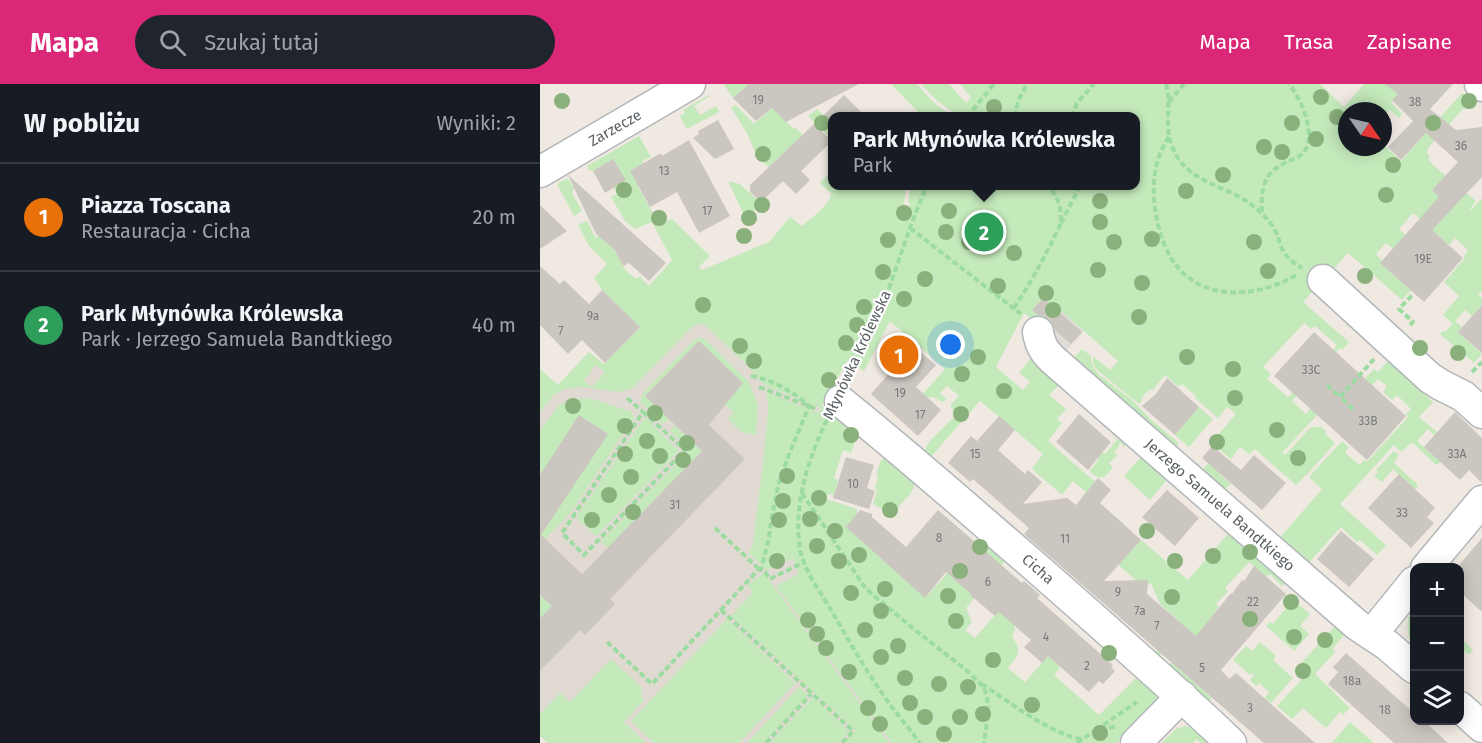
<!DOCTYPE html>
<html lang="pl">
<meta charset="utf-8">
<style>
body{margin:0;font-family:"Fira Sans",sans-serif;background:#20242c;color:#f1f3f6}
.controls{position:absolute;right:18px;bottom:18px;display:grid;overflow:hidden;border-radius:12px;box-shadow:0 3px 15px #0003}
.controls button{width:54px;height:54px;display:grid;place-items:center;padding:0;border:0;border-bottom:2px solid #363941;background:#171b24;color:#f1f3f6;font:30px sans-serif}
.compass{position:absolute;left:798px;top:18px;width:54px;height:54px;border-radius:50%;background:#171b24;box-shadow:0 3px 15px #0003;rotate:124deg}
.you{position:absolute;left:411px;top:261px;width:21px;height:21px;margin:-15px;border:4px solid #fff;border-radius:50%;background:#1a73e8;box-shadow:0 0 0 9px #1a73e833}
.badge{display:grid;place-items:center;width:39px;height:39px;border-radius:50%;background:#db2777;color:#fff;font-size:20px;font-weight:700}
.pin{position:absolute;translate:-50% -50%;border:3px solid #fff;box-shadow:0 2px 6px #0006}
.popup{position:absolute;left:288px;top:28px;width:312px;height:78px;box-sizing:border-box;display:grid;place-content:center;border-radius:12px;background:#171b24;filter:drop-shadow(0 2px 4px #0005);font-size:20px;white-space:nowrap;color:#9ea1a6}
.popup b{font-size:22px;color:#f1f3f6}
.popup::after{content:'';position:absolute;left:50%;top:100%;margin-left:-12px;border:12px solid transparent;border-top-color:#171b24}
.list{margin:0;padding:0;list-style:none}
h2{display:flex;justify-content:space-between;align-items:center;height:78px;margin:0;padding:0 24px;font-size:26px}
h2 small{font-size:20px;font-weight:400;color:#9ea1a6}
.list li{display:grid;grid-template-columns:39px 1fr auto;gap:18px;align-items:center;box-sizing:border-box;height:108px;padding:0 24px;border-top:2px solid #363941}
.list b{display:block;font-size:22px;white-space:nowrap}
.list p{margin:0;font-size:20px;white-space:nowrap;color:#9ea1a6}
.list em{font-size:20px;font-style:normal;color:#9ea1a6}
.icon{flex:none;width:33px;height:33px;fill:none;stroke:currentColor;stroke-width:2;stroke-linecap:round;stroke-linejoin:round}
.map{position:relative;flex:none;width:942px;height:659px;overflow:hidden}
header{display:flex;align-items:center;gap:36px;box-sizing:border-box;height:84px;padding:0 30px;background:#db2777;color:#fff}
header strong{font-size:28px}
nav{display:flex;gap:33px;margin-inline-start:auto;font-size:21px}
.search{width:420px;height:54px;background:#20242c;display:flex;align-items:center;gap:15px;box-sizing:border-box;padding:0 21px;border-radius:33px;color:#9ea1a6;font-size:22px}
main{display:flex}
aside{flex:1;background:#171b24}
.map>svg:first-child{display:block}
.industrial{fill:#dfdbd6}
.education{fill:#e1dad2}
.green{fill:#c4e9bb;fill-rule:evenodd}
.building{fill:#ccc6c0}
.lines{fill:none;stroke-linecap:round;stroke-linejoin:round}
.minor-casing{stroke:#b2b7ba;stroke-width:33}
.path{stroke:#9cdca0;stroke-width:4;stroke-dasharray:6 3;stroke-linecap:butt}
.minor{stroke:#fff;stroke-width:30}
.tree{fill:#8ab07c}
.labels{text-anchor:middle;dominant-baseline:central;stroke-width:4.5;stroke-linejoin:round;paint-order:stroke}
.number-label{font-size:12px;fill:#767a7b}
.street-label{font-size:15px;fill:#5a6064;stroke:#fff}
</style>
<header>
<strong>Mapa</strong>
<div class="search"><svg class="icon" aria-label="search" viewBox="0 0 24 24"><circle cx="10" cy="10" r="6"/><path d="M15 15l6 6"/></svg>Szukaj tutaj</div>
<nav><a>Mapa</a><a>Trasa</a><a>Zapisane</a></nav>
</header>
<main>
<aside>
<h2>W pobliżu<small>Wyniki: 2</small></h2>
<ul class="list">
<li><span class="badge" style="background:#e8710a">1</span><div><b>Piazza Toscana</b><p>Restauracja · Cicha</p></div><em>20 m</em></li>
<li><span class="badge" style="background:#2e9e5b">2</span><div><b>Park Młynówka Królewska</b><p>Park · Jerzego Samuela Bandtkiego</p></div><em>40 m</em></li>
</ul>
</aside>
<div class="map">
<svg width="942" height="659" viewBox="0 0 942 659">
<rect width="100%" height="100%" fill="#efe9e1"/>
<!-- industrial -->
<path class="industrial" d="M519,225L544,247L522,271L506,239Z"/>
<!-- education -->
<path class="education" d="M164,217L282,322L263,369L256,396L252,423L253,474L260,490L371,659H8L0,652V321L49,268L68,284Z"/>
<!-- green -->
<path class="green" d="M186,0H209L193,14L184,1Z
M351,0H377L393,18L412,32H382Z
M383,0H409L426,19L431,13L420,0H780L804,23L824,0H863L856,8L858,10L851,18L862,30L859,34L850,26L843,33V27H807V63H843V60L861,77L922,9L930,17L888,64L887,69L890,73L888,75L893,81L936,117L930,125L931,126L942,114V207L938,211L942,214V221L932,232L925,226L915,237L922,243L918,248L942,270L934,279L900,250L903,247L905,248L913,240L903,231L919,212L904,198L925,174L924,172L928,166L915,154L909,161L873,129L859,145L865,151L853,165L846,159L836,170L842,177L841,180L871,206L862,216L808,169L763,218L809,258L802,266L800,264L796,268L793,266L797,261L775,242L771,245L764,239L723,283L731,290L727,295L748,313L753,309L756,312L752,317L766,330L770,325L807,324L790,342L777,331L742,369L745,371L771,343H781L787,348L785,350L795,359L767,391H766L756,401L715,365L709,370L700,363L691,375L671,359L696,330L687,323L678,334L655,314L656,312L642,300L639,303L625,291L612,307L610,305L601,314L603,315L599,320L558,287L553,280V272L570,286L578,277L519,225L506,239H497L484,229L456,283L483,306L490,298L479,289L491,274L520,300L509,311L526,325L517,335L522,339L508,357L553,396L558,398H563L564,400L552,413L584,440L571,455L562,438L539,418L546,408L533,397L522,411L492,385L503,370L440,317L388,376L384,367L390,357L417,330L411,324V320L419,312L407,302L400,309L406,315L403,318L393,313L388,314L383,310L405,285L350,237L324,287L307,277L282,322L302,335L318,349L311,369L303,366L294,394L298,396L294,411L288,410L286,412L274,409L273,412L282,420L287,415L317,425V430L380,507L386,513L439,454L466,476L431,510L434,514L426,524L432,538L425,546L435,554L468,516L478,525L474,542L475,545L472,553C483,568 478,571 468,584L485,598L508,572L520,583L514,591L559,631L598,592L615,608L617,614L613,623L577,659H352L236,502L259,490L253,474L227,486L211,471L209,473V467L213,462C216,426 223,391 225,355C227,339 230,324 226,308L279,329L281,324L224,301L209,283L164,240L155,241L150,245L93,304L79,308L42,303L25,305L14,311L0,328V285L18,301L49,268L64,280L100,243L62,206L54,194L67,180L49,162L38,141L47,137L55,153L57,154L59,152L75,166L85,186L96,195L100,193L109,202L132,176L112,138L95,145L85,137L71,113L77,110L74,104L73,75L53,87L49,86L47,82L99,52L111,73L102,77L112,95L98,103L120,141L132,135L170,172L159,183L162,186L229,158L250,133L262,142C272,133 289,123 291,109L280,99L292,86V102H365V114L363,119L369,125L370,121L368,117L370,106L368,102H596V33L417,32V31L395,15L382,1ZM56,281L65,288L52,303L44,297Z
M169,11L170,12L154,22L160,31L176,22L179,28L147,45L140,32L145,29L143,26Z
M238,19L244,35L254,45L256,44L275,64L257,84L243,69L229,83L217,73L208,51L191,23L196,21L214,40Z
M277,25L292,39V55L268,32Z
M28,94L34,105L32,109L42,127L34,132L17,100Z
M188,97L200,100L205,105L222,119L206,135Z
M157,254H163L168,258L209,298L218,321L216,351L203,349L188,335L193,328L185,321L202,299L159,257L105,312L129,335L123,340L101,319V313L103,309L153,257Z
M542,265L551,272L552,281L558,290L591,315L611,336L639,359L632,367L530,278Z
M848,277L893,318L879,333L897,348L894,351L888,345L877,357L901,378L896,381L875,361L871,359L861,368L854,361L800,420L846,461L837,471L820,456L817,458L801,443L766,482L737,457L782,405L769,393L802,357L809,363L805,369L820,381L824,376L827,378L868,333L866,330L871,325L857,311L852,316L843,308L847,302L838,295L832,301L813,308L834,285L838,288Z
M44,314L53,315L92,328L94,334L31,428L5,455L1,451L0,346L19,321L33,316Z
M659,323L673,335L649,363L635,351Z
M105,333L139,367L56,452L37,435L38,431Z
M135,341L162,367L68,464L61,458L150,366L130,347Z
M570,351L586,360L583,363L582,359L579,360L578,364L574,368L577,372L569,379L573,383C566,393 561,398 550,388L551,385L559,376L557,374L562,369L565,370L577,356Z
M854,367L859,371L854,379L878,401L875,406L853,385L842,398L834,392L838,388L836,386Z
M604,369L630,392L610,416L584,392Z
M346,373L376,398L371,409L352,430L333,420L337,406L335,404L338,393L336,392L340,378Z
M670,377L683,387L680,391L691,399L682,409L659,390Z
M692,445L749,495L742,502L730,490L726,493L709,478L685,504L688,507L676,520L679,523L668,538L681,549L639,585L672,614L666,621L634,592L636,587L629,581L649,559L640,550L616,576L612,572L641,539L620,520L611,499L608,502V499L604,496H601L597,501L593,498L595,495L578,481L601,456L648,496Z
M224,489L349,659H304L315,648L313,644L191,532L213,508L208,501Z
M0,511L9,520L12,517L15,519L0,534Z
M753,516L770,530L760,542L769,550L754,567L726,542L730,538L733,540Z
M874,522V565C866,552 865,534 874,522Z
M187,535L255,599L199,659H114L91,637Z
M794,543L804,551L793,564L795,568L775,590L810,624L803,631L800,628L786,644L763,624L752,635L737,622L762,595L754,587Z
M920,553L933,566L929,571L925,567L920,574Z
M720,558L736,572L733,576L753,594L731,619L725,614L729,608L719,599L716,602L710,596L714,591L712,589L710,591L693,576L706,562L712,567Z
M71,575L101,603L102,614L104,616L84,638L106,659H8L0,652V630L20,609L30,618Z
M259,603L268,611L223,659H207Z
M273,613L309,647L298,659H230Z
M810,638L834,659H792Z
M645,642L651,644L667,659H661L657,655L653,659H621L636,645Z"/>
<!-- building -->
<path class="building" d="M209,0H319L246,38L232,24L216,37L193,14Z
M845,0H913L890,25L916,46L942,43V93L892,146L923,174L884,218L840,179L899,113L892,106L918,78L886,49L861,76L848,63L873,37L852,16L858,10Z
M304,11L326,33H282Z
M178,36L194,65L175,75L153,54L159,50L158,47Z
M274,40L292,57L261,87L270,96L256,110L243,97L221,118L210,108V101Z
M149,56L190,132L159,149L137,108L110,123L90,87L121,69L122,72Z
M73,75L86,96L65,109L53,87Z
M28,91L126,179L109,197L89,179L83,182L75,166L56,150Z
M0,121L27,147L0,165Z
M0,182L20,200L24,196L49,220L62,206L100,243L65,279L42,256L28,270L0,241Z
M503,214L542,248L531,260L515,246L511,236L504,232L498,231L492,226Z
M942,221V269L918,248Z
M774,248L866,332L827,376L734,292Z
M159,257L203,299L169,341L205,375L70,515L75,520L45,551L40,546L0,587V534L12,522L0,511V391L39,331L68,350L1,451L42,490L162,367L105,312Z
M373,262L396,281L376,303L401,326L378,352L331,310Z
M627,294L659,323L635,351L602,322L616,310Z
M915,328L942,354V399L929,386L920,396L884,363Z
M539,330L571,358L548,386L516,358Z
M459,332L475,346L458,366L485,390L488,386L502,398L483,420L527,414L536,421L558,394L571,406L560,419L601,456L564,497L608,496L607,510L656,552L691,509L692,510L702,496L704,497L714,482L746,510L681,586L689,595L696,589L775,659H724L484,450L489,444L433,395L430,398L408,379L431,352L437,357Z
M672,362L701,386L714,371L746,399L722,426L662,374Z
M306,373L334,381L327,404L335,407L329,425L293,414Z
M859,390L895,424L887,433L894,439L871,464L828,424Z
M627,406L659,434L635,462L602,433Z
M320,426L332,430V433L366,463L398,426L482,499L484,497L500,511L497,514L573,581L571,583L575,587L563,600L559,597L549,608L508,572L502,579L484,563L491,556L459,528L455,532L430,511L431,510L406,488L385,514L306,443Z
M801,447L834,475L809,503L777,475Z
M942,454V528L920,508V480Z
M806,569L874,629V636H883L908,659H854L788,600L798,588L793,583Z"/>
<g class="lines">
<defs>
<path id="minor" d="M940,0L942,2
M0,88L150,0
M783,196L890,294L901,301L923,312L942,329
M498,248C500,260 503,266 512,275L817,541L847,561L874,584
M300,317C365,369 428,425 491,479C558,538 626,597 691,659
M886,484L942,417
M832,550L874,498
M920,623L942,643
M596,659L642,612"/>
</defs>
<!-- minor casing -->
<use href="#minor" class="minor-casing"/>
<!-- path -->
<path class="path" d="M626,0C632,19 624,40 631,59C645,104 694,99 722,130C729,136 734,144 738,152C739,157 740,161 742,165C747,174 754,179 762,184
M629,18L644,0
M427,33L454,0
M475,33L478,17L487,0
M532,33L537,19L554,0
M629,53C614,75 612,98 615,124C618,146 626,172 641,187C672,219 724,211 758,190
M722,128C721,104 723,89 747,78C752,75 759,74 763,69C778,53 761,14 749,0
M521,139L540,102
M370,144L481,230
M474,224C488,203 500,181 512,158C514,153 518,147 520,141C523,126 518,112 508,102
M870,241L873,238L859,225L874,209
M932,288L942,278
M211,292C231,295 254,308 269,322L248,373L238,402L231,437L229,454L221,486
M308,295C321,267 336,240 347,210C360,174 371,137 387,102
M787,301L800,313
M219,303L277,325
M87,314L103,328
M813,325L800,313L834,275
M103,328L145,366L44,471L22,449Z
M287,336C268,375 253,421 260,465C264,487 280,507 291,526C308,555 324,584 344,612C355,628 368,643 380,659
M262,409L326,505L375,546L426,586L439,598L444,604L447,612L448,630L444,659
M175,444L219,485
M181,526L313,647L302,659
M67,558L112,600L219,485L225,488L230,495L264,478
M442,600C468,617 513,652 543,655
M556,646L597,618
M226,659L271,610
M537,659C551,649 558,643 577,643"/>
<!-- minor -->
<use href="#minor" class="minor"/>
</g>
<!-- trees -->
<g class="tree">
<circle cx="781" cy="13" r="8"/>
<circle cx="22" cy="17" r="8"/>
<circle cx="929" cy="17" r="8"/>
<circle cx="454" cy="23" r="8"/>
<circle cx="797" cy="33" r="8"/>
<circle cx="282" cy="39" r="8"/>
<circle cx="752" cy="39" r="8"/>
<circle cx="893" cy="39" r="8"/>
<circle cx="776" cy="55" r="8"/>
<circle cx="724" cy="63" r="8"/>
<circle cx="742" cy="68" r="8"/>
<circle cx="223" cy="70" r="8"/>
<circle cx="853" cy="81" r="8"/>
<circle cx="683" cy="91" r="8"/>
<circle cx="84" cy="106" r="8"/>
<circle cx="646" cy="107" r="8"/>
<circle cx="846" cy="111" r="8"/>
<circle cx="560" cy="117" r="8"/>
<circle cx="222" cy="121" r="8"/>
<circle cx="409" cy="127" r="8"/>
<circle cx="364" cy="129" r="8"/>
<circle cx="119" cy="134" r="8"/>
<circle cx="209" cy="134" r="8"/>
<circle cx="560" cy="138" r="8"/>
<circle cx="406" cy="148" r="8"/>
<circle cx="204" cy="152" r="8"/>
<circle cx="612" cy="155" r="8"/>
<circle cx="348" cy="156" r="8"/>
<circle cx="429" cy="158" r="8"/>
<circle cx="574" cy="158" r="8"/>
<circle cx="714" cy="158" r="8"/>
<circle cx="474" cy="169" r="8"/>
<circle cx="558" cy="186" r="8"/>
<circle cx="728" cy="187" r="8"/>
<circle cx="343" cy="188" r="8"/>
<circle cx="825" cy="192" r="8"/>
<circle cx="385" cy="195" r="8"/>
<circle cx="602" cy="199" r="8"/>
<circle cx="458" cy="202" r="8"/>
<circle cx="506" cy="209" r="8"/>
<circle cx="364" cy="215" r="8"/>
<circle cx="163" cy="221" r="8"/>
<circle cx="324" cy="223" r="8"/>
<circle cx="513" cy="226" r="8"/>
<circle cx="599" cy="233" r="8"/>
<circle cx="317" cy="241" r="8"/>
<circle cx="306" cy="259" r="8"/>
<circle cx="200" cy="262" r="8"/>
<circle cx="880" cy="264" r="8"/>
<circle cx="918" cy="269" r="8"/>
<circle cx="438" cy="273" r="8"/>
<circle cx="647" cy="273" r="8"/>
<circle cx="214" cy="277" r="8"/>
<circle cx="693" cy="285" r="8"/>
<circle cx="422" cy="290" r="8"/>
<circle cx="289" cy="296" r="8"/>
<circle cx="464" cy="307" r="8"/>
<circle cx="695" cy="314" r="8"/>
<circle cx="33" cy="322" r="8"/>
<circle cx="115" cy="329" r="8"/>
<circle cx="421" cy="330" r="8"/>
<circle cx="85" cy="342" r="8"/>
<circle cx="737" cy="346" r="8"/>
<circle cx="311" cy="351" r="8"/>
<circle cx="107" cy="357" r="8"/>
<circle cx="677" cy="358" r="8"/>
<circle cx="147" cy="359" r="8"/>
<circle cx="85" cy="370" r="8"/>
<circle cx="120" cy="372" r="8"/>
<circle cx="758" cy="374" r="8"/>
<circle cx="143" cy="376" r="8"/>
<circle cx="247" cy="392" r="8"/>
<circle cx="91" cy="393" r="8"/>
<circle cx="69" cy="411" r="8"/>
<circle cx="279" cy="414" r="8"/>
<circle cx="243" cy="417" r="8"/>
<circle cx="350" cy="426" r="8"/>
<circle cx="93" cy="428" r="8"/>
<circle cx="270" cy="435" r="8"/>
<circle cx="52" cy="436" r="8"/>
<circle cx="239" cy="436" r="8"/>
<circle cx="295" cy="447" r="8"/>
<circle cx="607" cy="447" r="8"/>
<circle cx="277" cy="462" r="8"/>
<circle cx="440" cy="463" r="8"/>
<circle cx="710" cy="468" r="8"/>
<circle cx="319" cy="471" r="8"/>
<circle cx="673" cy="472" r="8"/>
<circle cx="237" cy="477" r="8"/>
<circle cx="299" cy="477" r="8"/>
<circle cx="635" cy="477" r="8"/>
<circle cx="420" cy="487" r="8"/>
<circle cx="345" cy="505" r="8"/>
<circle cx="311" cy="509" r="8"/>
<circle cx="408" cy="512" r="8"/>
<circle cx="632" cy="513" r="8"/>
<circle cx="751" cy="518" r="8"/>
<circle cx="341" cy="527" r="8"/>
<circle cx="710" cy="535" r="8"/>
<circle cx="268" cy="536" r="8"/>
<circle cx="416" cy="537" r="8"/>
<circle cx="325" cy="546" r="8"/>
<circle cx="277" cy="550" r="8"/>
<circle cx="754" cy="553" r="8"/>
<circle cx="785" cy="556" r="8"/>
<circle cx="358" cy="562" r="8"/>
<circle cx="286" cy="564" r="8"/>
<circle cx="569" cy="569" r="8"/>
<circle cx="341" cy="573" r="8"/>
<circle cx="453" cy="576" r="8"/>
<circle cx="763" cy="587" r="8"/>
<circle cx="309" cy="588" r="8"/>
<circle cx="365" cy="594" r="8"/>
<circle cx="399" cy="600" r="8"/>
<circle cx="428" cy="603" r="8"/>
<circle cx="370" cy="619" r="8"/>
<circle cx="492" cy="621" r="8"/>
<circle cx="328" cy="624" r="8"/>
<circle cx="443" cy="630" r="8"/>
<circle cx="385" cy="633" r="8"/>
<circle cx="420" cy="633" r="8"/>
<circle cx="340" cy="640" r="8"/>
<circle cx="560" cy="649" r="8"/>
<circle cx="404" cy="650" r="8"/>
</g>
<g class="labels">
<!-- number labels -->
<g class="number-label">
<text x="218" y="16">19</text>
<text x="875" y="18">38</text>
<text x="921" y="62">36</text>
<text x="124" y="87">13</text>
<text x="167" y="127">17</text>
<text x="883" y="175">19E</text>
<text x="53" y="232">9a</text>
<text x="21" y="247">7</text>
<text x="771" y="286">33C</text>
<text x="360" y="309">19</text>
<text x="380" y="331">17</text>
<text x="828" y="337">33B</text>
<text x="435" y="370">15</text>
<text x="917" y="370">33A</text>
<text x="313" y="400">10</text>
<text x="135" y="421">31</text>
<text x="862" y="429">33</text>
<text x="399" y="454">8</text>
<text x="525" y="455">11</text>
<text x="448" y="498">6</text>
<text x="578" y="508">9</text>
<text x="713" y="518">22</text>
<text x="600" y="527">7a</text>
<text x="617" y="542">7</text>
<text x="506" y="553">4</text>
<text x="547" y="582">2</text>
<text x="662" y="584">5</text>
<text x="812" y="597">18a</text>
<text x="710" y="624">3</text>
<text x="845" y="626">18</text>
</g>
<!-- street labels -->
<g class="street-label">
<text transform="translate(75 44) rotate(-30)">Zarzecze</text>
<text transform="translate(317 271) rotate(-65)">Młynówka Królewska</text>
<text transform="translate(680 421) rotate(41)">Jerzego Samuela Bandtkiego</text>
<text transform="translate(498 485) rotate(41)">Cicha</text>
</g>
</g>
</svg>
<div class="controls">
<button>+</button>
<button>−</button>
<button><svg class="icon" aria-label="layers" viewBox="0 0 24 24"><path d="M12 4l9 5-9 5-9-5zM3 14l9 5 9-5"/></svg></button>
</div>
<svg class="compass" viewBox="-18 -18 36 36"><path d="M0-13l5 13h-10z" fill="#e53935"/><path d="M0 13l5-13h-10z" fill="#9ea1a6"/></svg>
<div class="you"></div>
<div class="pin badge" style="left:359px;top:271px;background:#e8710a">1</div>
<div class="pin badge" style="left:444px;top:148px;background:#2e9e5b">2</div>
<div class="popup"><b>Park Młynówka Królewska</b>Park</div>
</div>
</main>
